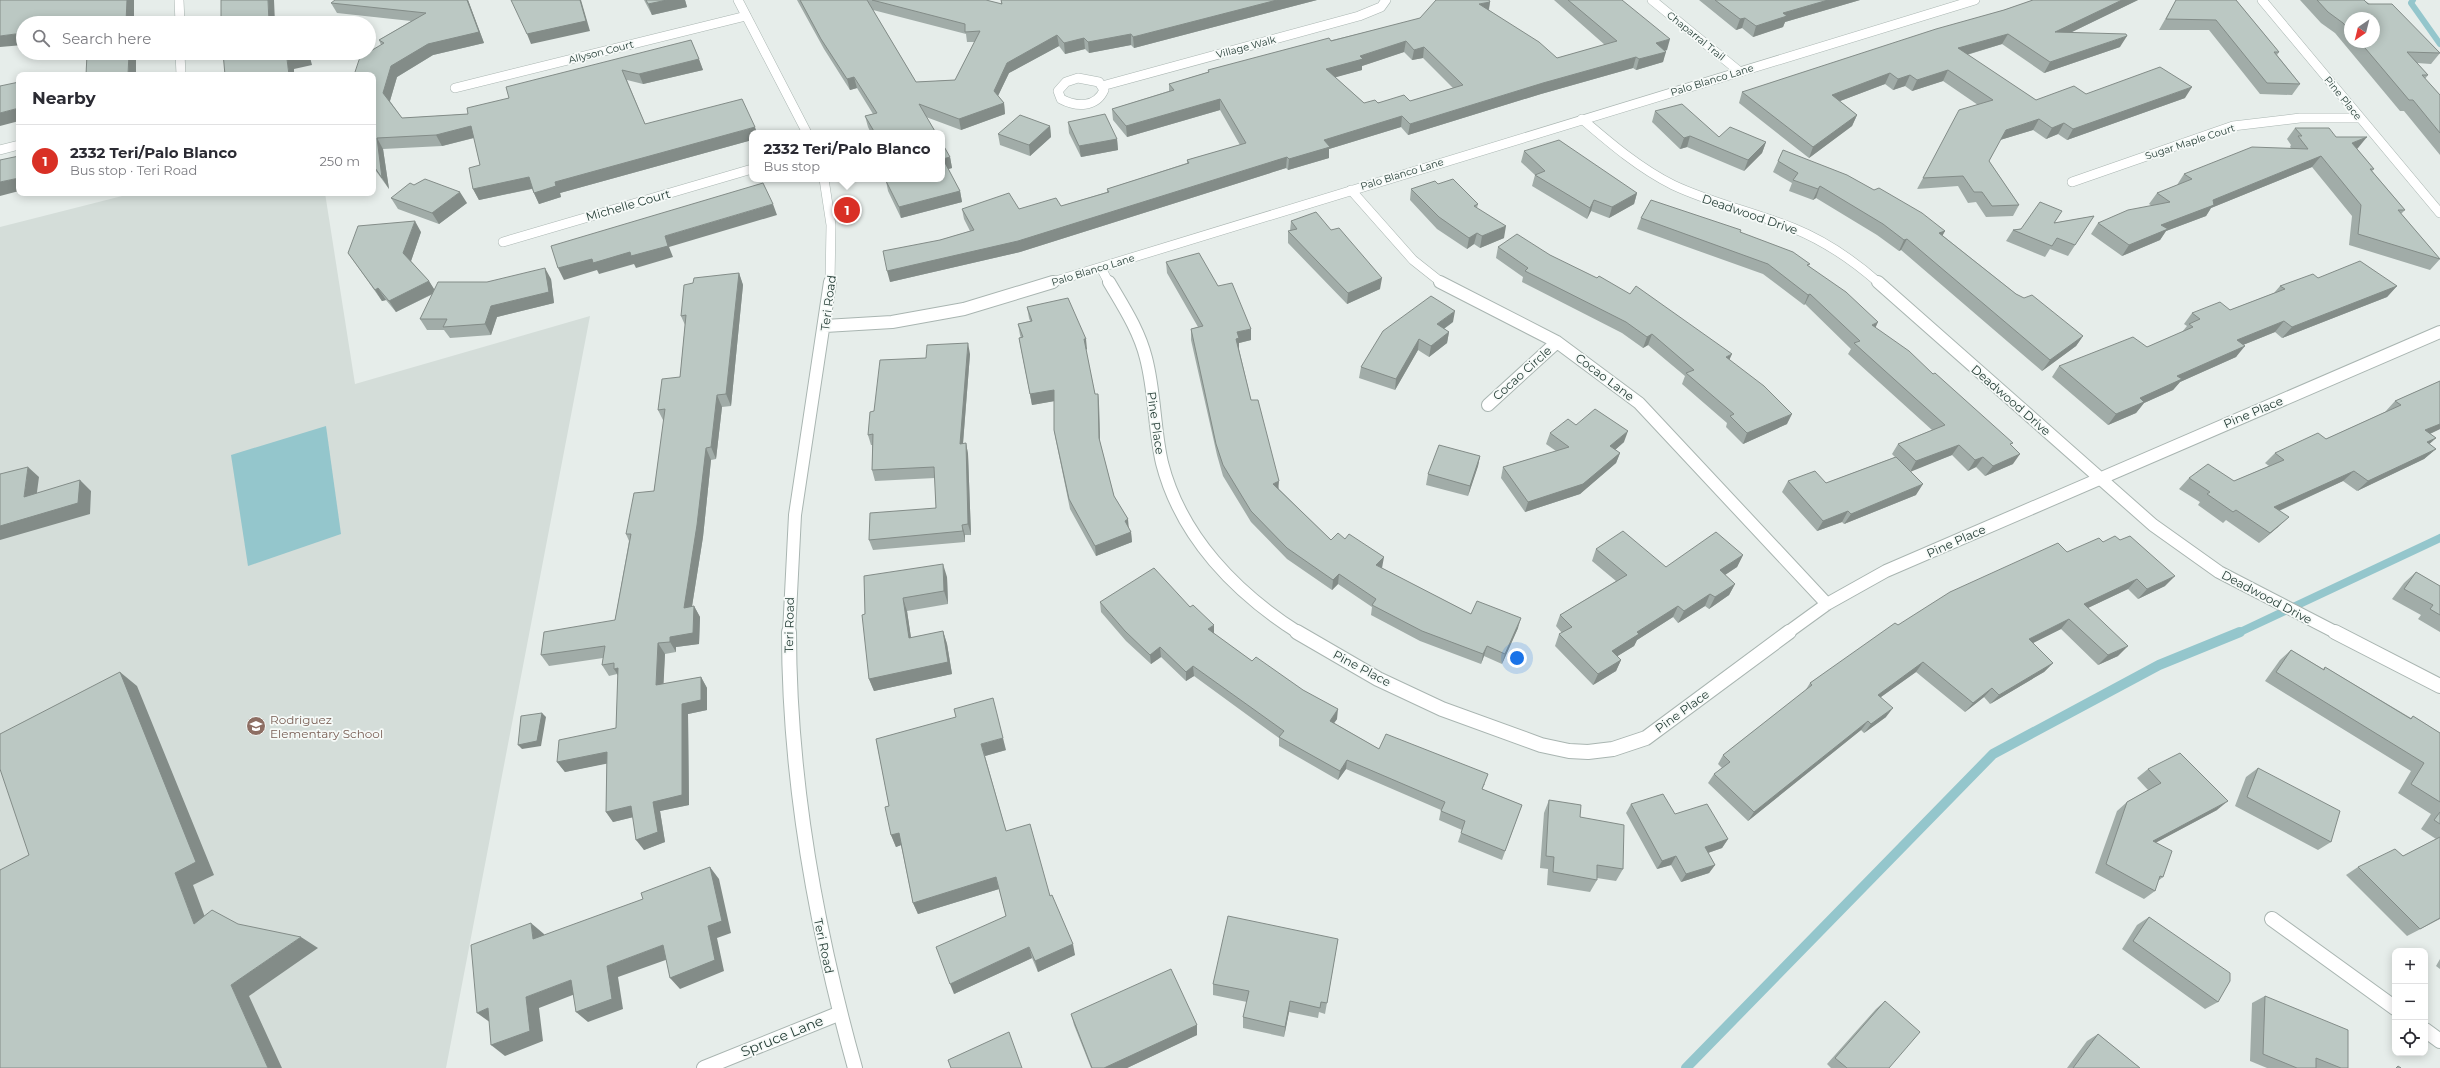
<!DOCTYPE html>
<meta charset="utf-8">
<style>
body{margin:0;font-family:Montserrat,sans-serif;background:#f7f7f7;color:#2b2b33}
.controls{position:absolute;right:12px;bottom:12px;display:grid;overflow:hidden;border-radius:8px;box-shadow:0 2px 10px #0003}
.controls button{width:36px;height:36px;display:grid;place-items:center;padding:0;border:0;border-bottom:1px solid #e1e1e2;background:#fff;color:#2b2b33;font:20px sans-serif}
.compass{position:absolute;left:2344px;top:12px;width:36px;height:36px;border-radius:50%;background:#fff;box-shadow:0 2px 10px #0003;rotate:215deg}
.you{position:absolute;left:1517px;top:658px;width:14px;height:14px;margin:-10px;border:3px solid #fff;border-radius:50%;background:#1a73e8;box-shadow:0 0 0 6px #1a73e833}
.badge{display:grid;place-items:center;width:26px;height:26px;border-radius:50%;background:#d93025;color:#fff;font-size:13px;font-weight:700}
.pin{position:absolute;translate:-50% -50%;border:2px solid #fff;box-shadow:0 1px 4px #0006}
.popup{position:absolute;left:749px;top:130px;width:196px;height:52px;box-sizing:border-box;display:grid;place-content:center;border-radius:8px;background:#fff;filter:drop-shadow(0 1px 3px #0005);font-size:13px;white-space:nowrap;color:#7c7c81}
.popup b{font-size:15px;color:#2b2b33}
.popup::after{content:'';position:absolute;left:50%;top:100%;margin-left:-8px;border:8px solid transparent;border-top-color:#fff}
.list{margin:0;padding:0;list-style:none}
h2{display:flex;justify-content:space-between;align-items:center;height:52px;margin:0;padding:0 16px;font-size:17px}
h2 small{font-size:13px;font-weight:400;color:#7c7c81}
.list li{display:grid;grid-template-columns:26px 1fr auto;gap:12px;align-items:center;box-sizing:border-box;height:72px;padding:0 16px;border-top:1px solid #e1e1e2}
.list b{display:block;font-size:15px;white-space:nowrap}
.list p{margin:0;font-size:13px;white-space:nowrap;color:#7c7c81}
.list em{font-size:13px;font-style:normal;color:#7c7c81}
.icon{flex:none;width:22px;height:22px;fill:none;stroke:currentColor;stroke-width:2;stroke-linecap:round;stroke-linejoin:round}
.map{position:relative;flex:none;width:2440px;height:1068px;overflow:hidden}
.search{position:absolute;background:#fff;box-shadow:0 2px 10px #0003;left:16px;top:16px;width:360px;height:44px;display:flex;align-items:center;gap:10px;box-sizing:border-box;padding:0 14px;border-radius:22px;color:#7c7c81;font-size:15px}
.panel{position:absolute;background:#fff;box-shadow:0 2px 10px #0003;left:16px;top:72px;width:360px;height:124px;border-radius:8px}
.map>svg:first-child{display:block}
.built{fill:#d4ddd9}
.water{fill:#94c6cc}
.lines{fill:none;stroke-linecap:round;stroke-linejoin:round}
.stream-far2{stroke:#94c6cc;stroke-width:6}
.stream-far1{stroke:#94c6cc;stroke-width:8}
.stream{stroke:#94c6cc;stroke-width:10}
.minor-far2-casing{stroke:#a9b5b1;stroke-width:10}
.minor-far1-casing{stroke:#a9b5b1;stroke-width:14}
.minor-casing{stroke:#a9b5b1;stroke-width:16}
.tertiary-far2-casing{stroke:#a9b5b1;stroke-width:10}
.tertiary-far1-casing{stroke:#a9b5b1;stroke-width:14}
.tertiary-casing{stroke:#a9b5b1;stroke-width:16}
.minor-far2{stroke:#fff;stroke-width:9}
.minor-far1{stroke:#fff;stroke-width:12}
.minor{stroke:#fff;stroke-width:14}
.tertiary-far2{stroke:#fff;stroke-width:9}
.tertiary-far1{stroke:#fff;stroke-width:12}
.tertiary{stroke:#fff;stroke-width:14}
.wall{fill:#a1aca8;fill-rule:evenodd}
.shaded-wall{fill:#838c88}
.building{fill:#bbc8c3;stroke:#838c88;fill-rule:evenodd}
.labels{text-anchor:middle;dominant-baseline:central;stroke-width:3.5;stroke-linejoin:round;paint-order:stroke}
.far-street-label{font-size:10px;fill:#263e37;stroke:#f6faf8}
.street-label{font-size:12px;fill:#263e37;stroke:#f6faf8}
.education-label{font-size:12px;fill:#785e54;stroke:#f6faf8;text-anchor:start}
.near-street-label{font-size:14px;fill:#263e37;stroke:#f6faf8}
</style>
<div class="map">
<svg width="2440" height="1068" viewBox="0 0 2440 1068">
<rect width="100%" height="100%" fill="#e6edea"/>
<!-- built -->
<path class="built" d="M134,193H325L355,384L590,316L446,1068H0V227Z"/>
<!-- water -->
<path class="water" d="M326,426L341,534L248,566L231,455Z"/>
<g class="lines">
<!-- stream-far2 -->
<path class="stream-far2" d="M2413,0L2411,3L2440,44"/>
<!-- stream-far1 -->
<path class="stream-far1" d="M2238,633L2440,538"/>
<!-- stream -->
<path class="stream" d="M1686,1068L1993,754L2159,665L2240,632"/>
<defs>
<path id="minor-far2" d="M179,0L180,23
M1652,0L1740,72
M2262,0L2440,213
M180,53L181,75
M1078,78L1099,82L1104,90C1096,108 1076,107 1061,99L1058,91L1066,82Z
M1102,86L1359,16L1381,7L1386,0
M455,88L746,16
M1582,119C1610,143 1639,168 1673,185C1711,203 1753,212 1793,228C1825,241 1853,260 1879,283
M0,150L19,145
M2072,182L2233,126L2300,118H2359
M1351,190L1413,260L1442,283
M503,242L752,169
M1101,268L1109,283"/>
<path id="minor-far1" d="M1109,282C1123,306 1139,330 1146,358C1155,392 1154,428 1162,463C1181,537 1236,593 1299,633
M1440,282L1557,342L1639,403L1827,604
M1878,282L2153,525L2219,572L2337,633
M1488,405L1557,342
M1787,633L1827,604L1886,571L2440,332"/>
<path id="minor" d="M1297,632L1378,679L1442,709L1541,745L1569,751L1588,752L1613,749L1646,738L1789,632
M2335,632L2440,686
M2272,919L2395,1008
M2425,1030L2440,1041
M704,1068L838,1014"/>
<path id="tertiary-far2" d="M738,0L807,133
M824,179L831,225L830,283
M1049,283L1975,0"/>
<path id="tertiary-far1" d="M825,326L892,322L964,309L1053,282
M789,633L795,515L830,282"/>
<path id="tertiary" d="M789,632C789,781 815,925 855,1068"/>
</defs>
<!-- minor-far2 casing -->
<use href="#minor-far2" class="minor-far2-casing"/>
<!-- minor-far1 casing -->
<use href="#minor-far1" class="minor-far1-casing"/>
<!-- minor casing -->
<use href="#minor" class="minor-casing"/>
<!-- tertiary-far2 casing -->
<use href="#tertiary-far2" class="tertiary-far2-casing"/>
<!-- tertiary-far1 casing -->
<use href="#tertiary-far1" class="tertiary-far1-casing"/>
<!-- tertiary casing -->
<use href="#tertiary" class="tertiary-casing"/>
<!-- minor-far2 -->
<use href="#minor-far2" class="minor-far2"/>
<!-- minor-far1 -->
<use href="#minor-far1" class="minor-far1"/>
<!-- minor -->
<use href="#minor" class="minor"/>
<!-- tertiary-far2 -->
<use href="#tertiary-far2" class="tertiary-far2"/>
<!-- tertiary-far1 -->
<use href="#tertiary-far1" class="tertiary-far1"/>
<!-- tertiary -->
<use href="#tertiary" class="tertiary"/>
</g>
<!-- wall -->
<path class="wall" d="M468,0L484,43L433,55L397,77L390,101L402,118L468,114L509,98L691,40L703,70L643,84L627,80L645,124L752,133V140L560,193L561,197L539,204L532,189L479,200L473,189L480,165L474,138L442,146L383,149L389,189L373,167V75L381,45L379,40L411,21L337,13L331,3Z
M644,0H685L687,7L652,15Z
M797,0H986L1001,4V0H1317L1134,48L1131,45L1089,53L1085,49L1065,54L1059,46L1009,73L998,96L1004,103L1005,114L961,130L926,117L936,133H871L868,127L865,116L873,114L857,88L850,90L824,49ZM873,10L966,34L967,42H975L955,80L916,82Z
M1554,0H1622L1667,50L1665,51L1663,62L1636,70L1633,68L1541,94L1408,135L1401,127L1329,149V158L1288,170L1286,168L1020,252L890,282L940,240L970,231L964,219L962,209H1019L1061,206L1107,192V189L1187,163V160L1240,145L1220,110L1127,137L1113,120L1112,109L1169,91V84L1208,72V70L1490,2L1489,10L1557,58L1605,45ZM1404,52L1412,60L1423,58L1453,88L1410,101L1364,103L1335,77L1362,70V66Z
M1699,0H1860L1785,22L1783,27L1753,37L1742,28L1736,30Z
M2033,0H2138L2070,33L2120,47L2044,73L2002,44L1967,55L2036,100L2086,94L2185,98L2067,140L2058,134L2046,139L2033,130L2000,140L1989,161L2019,205L2013,216L1986,217L1976,202L1968,203L1958,186L1917,189L1923,178L1978,105L1943,81L1912,91L1905,86L1893,90L1885,84L1840,101L1857,115L1852,126L1809,158L1739,103L1742,92L2004,10Z
M2176,0H2236L2279,52L2277,55L2300,84L2292,95L2260,94L2209,30H2159Z
M2300,0H2364L2440,53L2431,64L2417,63L2428,75L2425,79L2440,95V155L2404,111H2400L2335,33L2321,23ZM2350,18L2374,42H2350Z
M1655,111L1719,137L1766,142L1762,153L1744,171L1687,147L1680,149L1652,122Z
M1068,122L1117,139L1118,150L1081,157L1069,133Z
M1050,126L1051,137L1030,156L1000,145L998,134Z
M2295,128L2336,137L2358,148L2357,149L2374,169L2372,171L2405,210L2401,214L2440,259L2430,270L2349,245L2352,216L2312,167L2211,208L2206,216L2166,231L2160,240L2122,256L2091,234L2098,223L2152,206L2149,204L2157,193L2177,185L2184,174L2291,148L2290,147L2291,145L2287,139Z
M1524,151L1637,193L1634,204L1609,218L1591,211L1587,219L1532,186L1535,175L1521,162Z
M950,157L952,168L948,169L960,191L962,202L901,218L888,191L886,181L890,179H942Z
M1778,161L1945,231L1942,235L2016,294L2083,336L2076,346L2042,371L1901,250L1899,251L1877,235L1816,198L1813,200L1789,191L1792,183L1773,172Z
M1438,184L1478,204L1477,208L1504,238L1480,248L1474,244L1467,249L1437,229L1410,200L1411,189Z
M391,198L467,203L439,224L398,209Z
M2094,216L2068,256L2050,249L2045,257L2006,241L2013,230Z
M1641,218L1740,232L1809,266L1876,328L2011,446L2013,464L1985,476L1976,467L1968,471L1952,455L1910,471L1916,495L1844,524L1842,522L1817,531L1782,492L1788,481L1826,483L1895,457L1892,454L1898,444L1932,430L1848,354L1851,349L1805,304L1804,305L1763,274L1637,229Z
M1291,221L1380,289L1347,304L1288,243V231H1290Z
M421,232L411,261L429,281L434,290L487,282L551,279L554,303L497,317L491,335L450,338L444,330H427L420,319L433,294L396,312L386,300L382,301L348,253Z
M1498,247L1550,255L1730,360L1787,424L1743,444L1726,427L1727,423L1682,384L1685,376L1648,345L1643,348L1622,333L1522,282L1523,277L1496,258Z
M1166,262L1251,340L1239,343V349L1251,400L1279,489L1331,540L1382,568H1381L1471,614L1518,628L1502,664L1484,656L1481,664L1420,641L1371,615L1372,607L1338,584L1332,590L1287,559L1251,522L1223,476L1217,455L1191,340V329L1198,327L1167,273Z
M739,273L743,285L731,406L722,407L716,459L711,460L703,537L692,606H694L700,617L699,644L676,647V652L665,654L663,684L701,677L707,688V710L688,714L689,805L660,811L665,842L644,850L633,817L613,822L606,812L607,763L565,772L557,762L616,728L618,676L617,674L609,676L602,665L603,658L549,666L541,655L615,620L629,541L626,534L654,491L664,422L658,410L680,377L685,325L681,316L693,283Z
M2318,278L2397,286L2387,297L2282,338L2275,332L2243,345L2236,357L2180,382L2173,390L2144,403L2136,413L2108,425L2052,377L2059,366L2147,347L2182,332L2187,326L2184,324L2192,313L2230,310L2274,293L2280,286Z
M1027,307L1087,349L1086,350L1095,394H1098L1099,404L1100,442L1114,496L1128,519V527L1131,532L1132,542L1096,556L1070,509L1056,441L1054,430V401L1032,405L1021,349L1019,338H1021L1020,335L1018,324L1030,321L1029,318Z
M1453,322L1444,329L1449,332L1447,343L1429,357L1418,350L1395,390L1359,378L1361,367Z
M970,354L963,444L966,443L968,454L971,535H965V542L873,550L869,540L936,508L935,478L875,481L872,470V445H871L868,435L874,411L926,358Z
M2440,381V429L2430,434L2436,438L2429,444L2436,449L2424,459L2357,491L2343,481L2279,511L2278,527L2259,543L2226,520L2223,523L2198,505L2200,502L2179,489L2189,478L2234,481L2269,466L2265,463L2275,453L2326,439L2385,412L2395,401Z
M1576,425L1624,442L1615,450L1620,453L1616,463L1580,494L1525,512L1501,478L1503,467L1556,451L1546,444L1550,433Z
M1480,456L1478,466L1468,496L1426,485L1428,474Z
M2103,542L2165,586L2138,599L2128,589L2088,608L2118,656L2098,665L2061,629L2033,643L2053,663L2044,672L1990,704L1984,697L1965,712L1916,672L1881,697L1886,717L1864,733L1861,730L1748,821L1708,783L1714,774L1722,768L1718,764L1723,755L1805,691L1810,683L1898,625L2067,552Z
M1596,549L1666,567L1743,555L1737,567L1725,575L1735,584L1729,595L1709,609L1705,606L1678,623L1673,617L1637,640L1634,646L1617,656L1621,660L1616,671L1593,685L1555,646L1559,634L1562,633L1556,626L1560,615L1616,581L1592,561Z
M2416,572L2440,586V632L2418,619L2421,615L2392,599L2404,583Z
M947,577L948,604L907,611L911,638L943,631L947,644L952,674L874,691L869,679L865,614Z
M1100,602L1214,634L1252,661L1337,719L1334,723L1379,749L1485,784L1482,789L1522,805L1502,860L1458,842L1462,830L1439,820L1441,810L1346,769L1338,780L1279,746V738L1194,676L1186,681L1161,657L1151,664L1126,641L1101,612Z
M2291,650L2323,669L2325,667L2411,718L2413,716L2440,733V919L2407,936L2346,875L2358,867L2403,856L2436,839L2421,829L2431,814L2398,793L2411,771L2265,681L2280,660Z
M876,739L1006,750L985,756L1006,831L1050,896L1075,955L1038,972L1032,958L954,994L1006,916L999,889L918,914L913,903L901,845L896,847L891,835L889,806Z
M2258,768L2331,842L2318,850L2235,806L2246,777Z
M2148,769L2217,810L2155,843L2163,877L2158,881L2155,891L2144,899L2095,873L2117,811L2127,802L2148,790L2137,778Z
M1549,800L1580,817L1623,869L1616,881L1597,878V880L1590,892L1547,885L1548,869L1540,868L1544,813Z
M1631,804L1675,814L1728,839L1722,848L1708,853L1715,865L1709,873L1681,882L1671,865L1657,869L1626,813Z
M2149,917L2218,1002L2205,1009L2122,949L2137,925Z
M1338,939L1325,1014L1319,1012L1318,1018L1289,1012L1284,1037L1243,1028V1017L1247,1002L1213,995V984Z
M2440,959V969L2436,966Z
M2265,996L2348,1068H2267L2250,1061L2252,1003Z
M1885,1001L1889,1068H1831L1827,1064L1876,1009Z
M1071,1014L1197,1025V1035L1127,1068H1091L1074,1025Z
M2098,1034L2140,1068H2067L2087,1041Z"/>
<!-- shaded-wall -->
<path class="shaded-wall" d="M127,0H134V23H117Z
M268,0H274L275,23H269Z
M467,0H468L484,43L433,55L397,77L389,104L383,93L391,66Z
M580,0H581L590,31L531,44L527,34Z
M667,0H685L687,7L652,15L648,4Z
M1277,0H1317L1134,48L1133,37Z
M1828,0H1860L1785,22L1783,27L1753,37L1756,26L1783,13Z
M2122,0H2138L2049,43L2055,32Z
M1490,2L1488,13L1479,4Z
M1745,18L1742,28L1736,30L1740,19Z
M23,33V45L0,47V36Z
M1131,34V45L1089,53L1088,42Z
M2008,34L2002,44L1952,59L1958,48Z
M1057,35L1059,46L1009,73L995,102L994,91L1007,63Z
M2127,36L2120,47L2044,73L2050,62Z
M1084,38L1085,49L1065,54L1064,43Z
M1670,39L1667,50L1653,54L1656,43Z
M1406,41L1404,52L1362,66V70L1326,80V69L1360,56Z
M1424,47L1423,58L1412,60L1414,50Z
M1666,52L1663,62L1636,70L1639,59Z
M129,53H135L136,55V75H128Z
M305,53H309L312,65L294,69V75H289L287,59Z
M1636,57L1633,68L1541,94L1408,135L1410,124L1543,83Z
M699,59L703,70L643,84L639,74Z
M1948,70L1943,81L1912,91L1917,80Z
M1890,73L1885,84L1827,106L1832,95Z
M1910,75L1905,86L1893,90L1898,79Z
M854,77L857,88L850,90L847,79Z
M2192,87L2185,98L2067,140L2073,129Z
M1220,99V110L1127,137L1126,126Z
M1004,103L1005,114L961,130L959,119Z
M19,108V121L0,126V113Z
M1857,115L1852,126L1809,158L1813,147Z
M1402,116L1401,127L1329,149V158L1288,170L1289,159L1324,140Z
M2039,119L2033,130L2000,140L2006,130Z
M2064,123L2058,134L2046,139L2052,128Z
M471,126L477,137L442,146L436,135Z
M1050,126L1051,137L1030,156L1029,145Z
M755,127L757,133H752V140L560,193L561,197L539,204L534,193L555,182Z
M1690,136L1687,147L1680,149L1684,138Z
M2367,137L2358,148L2344,154L2352,143Z
M377,138L383,149L389,189L382,178Z
M1117,139L1118,150L1081,157L1079,146Z
M1766,142L1762,153L1744,171L1748,160Z
M2321,156L2312,167L2211,208L2206,216L2166,231L2160,240L2122,256L2129,245L2161,225L2213,200Z
M950,157L952,168L945,170L943,159Z
M1287,157L1286,168L1020,252L890,282L887,271Z
M529,177L535,188L479,200L473,189Z
M19,178V191L0,196V182Z
M1820,186L1816,198L1813,200L1818,189Z
M960,191L962,202L901,218L899,207Z
M460,192L467,203L439,224L432,213Z
M1637,193L1634,204L1609,218L1612,207Z
M1594,200L1591,211L1587,219L1590,208Z
M773,204L777,215L669,247L673,257L636,268L634,264L599,274L597,270L564,280L558,268L665,236Z
M415,221L421,232L410,264L403,253Z
M1506,226L1504,238L1480,248L1482,236Z
M1945,231L1939,242V233Z
M1477,233L1474,244L1467,249L1469,238Z
M1907,239L1901,250L1899,251L1904,240Z
M545,268L551,279L554,303L497,317L491,335L485,324L491,306Z
M739,273L743,285L731,406L726,394Z
M1382,278L1380,289L1347,304L1348,293Z
M429,281L436,292L396,312L389,301Z
M2397,286L2387,297L2282,338L2292,327Z
M378,288L386,300L382,301L375,290Z
M1810,294L1805,304L1804,305L1808,295Z
M1455,311L1453,322L1435,335L1437,324Z
M2284,321L2275,332L2228,351L2237,340Z
M1878,322L1873,333L1872,325Z
M1251,329V340L1239,343V349L1236,350V339L1237,332Z
M1449,332L1447,343L1429,357L1431,346Z
M1652,334L1648,345L1643,348L1647,337Z
M2083,336L2076,346L2042,371L2050,360Z
M1084,339H1086L1087,349L1085,350Z
M1419,339L1418,350L1395,390L1396,379Z
M968,343L970,354L962,455L960,444Z
M2245,346L2236,357L2180,382L2173,390L2144,403L2136,413L2108,425L2116,414L2140,398L2177,376Z
M1732,354L1727,365L1726,357Z
M1054,390L1055,401L1032,405L1030,394Z
M1098,394L1099,404L1100,449L1099,438Z
M717,395L722,407L716,459L711,447Z
M1792,414L1787,424L1743,444L1747,433Z
M2440,424V429L2414,441L2425,430Z
M1628,431L1624,442L1607,457L1610,446Z
M2436,438L2424,449L2427,442Z
M966,443L968,454L971,535L968,524Z
M1959,445L1952,455L1910,472L1916,461Z
M706,448L711,460L703,537L690,619L684,608Z
M2436,449L2424,459L2357,491L2368,481Z
M1620,453L1616,463L1580,494L1525,512L1528,502Z
M2020,454L2013,464L1985,476L1993,466Z
M1480,456L1478,466L1468,496L1470,486Z
M1983,457L1976,467L1968,471L1975,460Z
M28,467L39,477L35,507L24,497Z
M2354,471L2343,481L2263,518L2274,507Z
M80,480L91,491L90,514L0,540V526Z
M1279,481L1278,492L1273,484Z
M1923,484L1916,495L1844,524L1851,514Z
M1848,511L1842,522L1817,531L1823,521Z
M2289,517L2278,527L2259,543L2270,533Z
M1128,519L1129,530L1125,521Z
M962,525L965,535V542L963,531Z
M1131,532L1132,542L1096,556L1095,546Z
M1743,555L1737,567L1714,582L1720,570Z
M1384,557L1382,568L1374,576L1376,565Z
M943,564L947,577L948,604L944,591Z
M1339,574L1338,584L1332,590L1333,580Z
M2175,576L2165,586L2138,599L2147,589Z
M2137,579L2128,589L2075,614L2084,604Z
M1735,584L1729,595L1709,609L1715,597Z
M1710,594L1705,606L1678,623L1684,611Z
M903,598L907,611L913,651L909,638Z
M694,606L700,617L699,644L676,647V652L670,642V637Z
M1678,606L1673,617L1637,640L1634,646L1608,662L1612,651L1637,632Z
M1521,618L1518,628L1502,664L1505,654Z
M2069,619L2061,629L2021,649L2029,639Z
M1214,625V635L1208,629Z
M943,631L947,644L952,674L874,691L869,679Z
M658,643L665,654L663,696L656,685Z
M1487,646L1484,656L1481,664L1483,654Z
M2128,646L2118,656L2098,665L2108,655Z
M1160,647L1161,657L1151,664L1150,655Z
M1621,660L1616,671L1593,685L1598,674Z
M1923,662L1916,672L1871,704L1878,695Z
M2053,663L2044,672L1990,704L1999,695Z
M1193,666L1194,676L1186,681V672Z
M618,668L621,680L614,669Z
M120,672L137,686L214,875L193,885L212,936L194,924L175,873Z
M701,677L707,688V710L688,714L689,805L660,811L665,842L644,850L636,840L653,802L682,704Z
M1992,688L1984,697L1965,712L1973,703Z
M1893,708L1886,717L1864,733L1871,724Z
M1338,709L1337,719L1329,730L1330,721Z
M542,713L546,717L541,746L522,749L518,745Z
M1868,721L1861,730L1748,821L1754,812Z
M1003,738L1006,750L985,756L981,744Z
M607,752L615,762L565,772L557,762Z
M1347,760L1346,769L1338,780L1340,771Z
M2228,801L2217,810L2142,850L2153,841Z
M631,806L638,816L613,822L606,812Z
M899,833L904,844L896,847L891,835Z
M1728,839L1722,848L1699,856L1705,847Z
M1676,856L1671,865L1657,869L1662,861Z
M1715,865L1709,873L1681,882L1686,874Z
M710,867L719,879L731,933L717,938L724,971L680,989L670,978L708,926Z
M996,877L999,889L918,914L913,903Z
M531,923L544,934L546,950L533,939Z
M301,937L318,948L249,996L282,1068H268L231,985Z
M1073,944L1075,955L1038,972L1035,961Z
M663,945L674,957L618,977L623,1009L588,1022L576,1012L607,966Z
M1029,947L1032,958L954,994L950,984Z
M571,980L583,991L539,1008L543,1041L505,1056L491,1045L526,997Z
M1290,1001L1289,1012L1284,1037L1285,1027Z
M488,1008L491,1023L477,1013Z
M1197,1025V1035L1127,1068H1104Z"/>
<!-- building -->
<path class="building" d="M0,0H127L126,22L117,23H23V33L0,36Z
M221,0H268L269,23H221Z
M335,0H467L479,32L428,44L391,66L383,93L402,118L468,114L467,108L509,98L506,87L691,40L699,59L639,74L622,70L645,124L742,99L755,127L555,182L556,186L534,193L529,177L473,189L469,168L480,165L471,126L436,135L377,138L382,178L373,165V75H354L360,57L367,53H369V52L384,43L379,40L426,13L331,3Z
M511,0H580L586,21L527,34Z
M646,0H667L648,4Z
M800,0H867L916,82L955,80L980,31L965,32V24L872,0H986L1002,4L1001,0H1277L1133,37L1131,34L1088,42L1084,38L1064,43L1057,35L1007,63L994,91L1004,103L959,119L919,104L936,133H875L865,116L877,113L854,77L847,79L821,39Z
M1436,0H1489L1490,2L1479,4L1539,42L1557,58L1617,41L1568,0H1622L1670,39L1656,43L1666,52L1639,59L1636,57L1543,83L1410,124L1402,116L1324,140L1330,147L1289,159L1287,157L1018,241L887,271L883,251L940,240L974,230L962,209L1009,193L1019,209L1056,198L1061,206L1109,192L1107,189L1189,163L1187,160L1246,143L1220,99L1126,126L1112,109L1174,90L1169,84L1209,72L1208,70L1329,38L1331,41L1420,18ZM1406,41L1414,50L1424,47L1463,85L1410,101L1404,95L1378,103L1375,100L1364,103L1326,69L1363,59L1360,56Z
M1715,0H1828L1783,13L1787,16L1756,26L1745,18L1740,19Z
M2033,0H2122L2055,32L2126,34L2127,36L2050,62L2008,34L1958,48L2036,100L2074,86L2086,94L2160,67L2192,87L2073,129L2064,123L2052,128L2039,119L2006,130L1989,161L2019,205L1992,206L1982,192H1974L1963,176L1923,178L1959,110L1993,100L1948,70L1917,80L1910,75L1898,79L1890,73L1832,95L1857,115L1813,147L1742,92L1936,29L2004,10Z
M2176,0H2236L2279,52H2274L2300,84L2267,83L2216,20L2166,19Z
M2317,0H2364L2368,4H2392L2440,53L2407,52L2428,75H2422L2440,95V133L2413,100H2409L2360,42H2374V18H2350V31L2343,23L2328,12Z
M90,53H129L128,75H86L87,54Z
M223,53H305V54L287,59L289,75H225Z
M19,82V108L0,113V86Z
M1682,104L1719,137L1730,127L1766,142L1748,160L1690,136L1684,138L1655,111Z
M1105,114L1117,139L1079,146L1068,122Z
M1020,115L1050,126L1029,145L998,134Z
M2295,128H2329L2336,137H2367L2352,143L2374,169H2370L2405,210H2398L2440,259L2358,234L2361,205L2321,156L2213,200L2214,205L2161,225L2168,229L2129,245L2098,223L2128,210L2170,202L2157,193L2192,179L2184,174L2252,147L2308,149L2298,136H2302Z
M1559,140L1637,193L1612,207L1594,200L1590,208L1535,175L1545,171L1524,151Z
M942,143L950,157L943,159L960,191L899,207L886,181L892,179H942Z
M1783,150L1847,175L1874,190L1879,188L1922,213L1945,231L1939,233L2016,294L2024,298L2032,295L2083,336L2050,360L1907,239L1904,240L1883,224L1820,186L1818,189L1793,180L1798,173L1778,161Z
M19,156V178L0,182V160Z
M425,179L460,192L432,213L391,198L410,183L414,185Z
M1453,179L1478,204L1474,206L1506,226L1482,236L1477,233L1469,238L1439,217L1411,189L1435,181L1438,184Z
M763,183L773,204L665,236L668,246L631,256L630,252L593,263L592,259L558,268L551,246Z
M1651,200L1741,230L1740,232L1793,252L1810,264L1807,265L1846,292L1878,322L1872,325L1909,351L1933,374L1935,373L2013,443L2010,444L2020,454L1993,466L1983,457L1975,460L1959,445L1916,461L1898,444L1945,425L1854,343L1860,341L1810,294L1808,295L1768,264L1641,218Z
M2040,202L2062,211L2054,223L2094,216L2075,245L2057,238L2052,246L2013,230L2021,229Z
M1316,212L1331,230L1339,228L1382,278L1348,293L1288,231L1297,229L1291,221Z
M415,221L403,253L429,281L389,301L378,288L375,290L348,253L358,226Z
M1517,234L1550,255L1597,278L1599,276L1630,294L1636,286L1732,354L1726,357L1764,386L1792,414L1747,433L1730,416L1734,414L1686,373L1694,370L1652,334L1647,337L1626,322L1525,271L1528,268L1498,247Z
M1199,253L1218,286L1232,283L1251,329L1237,332L1239,338L1236,339L1251,400H1258L1279,481L1273,484L1331,540L1338,533L1345,539L1349,534L1384,557L1376,565L1471,614L1477,601L1521,618L1505,654L1487,646L1483,654L1422,631L1372,605L1376,599L1339,574L1333,580L1287,548L1251,511L1223,465L1216,444L1191,329L1203,326L1166,262Z
M2360,261L2397,286L2292,327L2284,321L2237,340L2245,346L2177,376L2182,379L2140,398L2144,402L2116,414L2059,366L2133,337L2147,347L2193,327L2189,324L2200,319L2192,313L2220,302L2230,310L2285,289L2280,286L2313,274L2318,278Z
M545,268L549,292L491,306L485,324L443,327L447,319H420L438,282H487Z
M739,273L726,394L717,395L711,447L706,448L697,525L684,608L694,606L693,633L670,637V642L658,643L656,685L701,677V700L682,704V795L653,802L658,832L636,840L631,806L606,812L607,752L557,762L559,740L616,728L618,668L614,669V663L602,665L605,646L541,655L544,632L615,620L631,534H626L634,493L654,491L665,409L658,410L662,379L680,377L686,315L681,316L684,285L693,283L694,278Z
M1431,296L1455,311L1437,324L1449,332L1431,346L1419,339L1396,379L1361,367L1383,331Z
M1068,298L1086,339H1084L1095,394H1098L1099,438L1114,496L1128,519L1125,521L1131,532L1095,546L1069,499L1054,430V390L1030,394L1019,338L1023,337L1018,324L1032,321L1027,307Z
M968,343L960,444L966,443L968,524L962,525L963,531L869,540L870,513L936,508L934,467L872,470L873,434L868,435L870,412L874,411L880,360L926,358L927,345Z
M2440,381V424L2425,430L2436,438L2427,442L2436,449L2368,481L2354,471L2274,507L2289,517L2270,533L2236,510L2233,512L2207,494L2210,492L2189,478L2208,464L2234,481L2284,460L2275,453L2318,433L2326,439L2401,405L2395,401Z
M1595,409L1628,431L1610,446L1620,453L1583,484L1528,502L1503,467L1569,447L1550,433L1568,419L1576,425Z
M1439,445L1480,456L1470,486L1428,474Z
M1896,457L1923,484L1851,514L1848,511L1823,521L1788,481L1815,471L1826,483Z
M28,467L24,497L80,480L78,503L0,526V474Z
M1623,531L1666,567L1716,532L1743,555L1720,570L1735,584L1715,597L1710,594L1684,611L1678,606L1637,632L1639,634L1612,651L1621,660L1598,674L1559,634L1572,627L1560,615L1627,575L1596,549Z
M2115,536L2120,540L2130,536L2175,576L2147,589L2137,579L2084,604L2128,646L2108,655L2069,619L2029,639L2053,663L1999,695L1992,688L1973,703L1923,662L1878,695L1893,708L1871,724L1868,721L1754,812L1714,774L1730,762L1723,755L1812,685L1810,683L1895,623L1898,625L1950,592L2058,543L2067,552L2099,538L2103,542Z
M943,564L944,591L903,598L909,638L943,631L948,662L869,679L862,615L865,614L864,576Z
M1154,568L1190,607L1193,605L1214,625L1208,629L1252,661L1256,657L1303,690L1338,709L1330,721L1379,749L1386,734L1488,774L1482,789L1522,805L1505,851L1461,833L1465,821L1441,811L1445,802L1347,760L1340,771L1279,737L1284,731L1193,666L1186,672L1160,647L1150,655L1125,631L1100,602Z
M2416,572L2440,586V615L2430,609L2433,605L2404,589Z
M2291,650L2324,670L2325,667L2411,719L2413,716L2440,733V802L2411,784L2424,763L2276,672Z
M120,672L196,862L175,873L194,924L212,910L238,924L301,937L231,985L268,1068H0V870L29,855L0,769V734Z
M993,698L1003,738L981,744L1006,831L1030,824L1050,896L1052,895L1073,944L1035,961L1029,947L950,984L936,947L1006,916L996,877L913,903L899,833L891,835L885,807L889,806L876,739L956,717L954,709Z
M542,713L537,741L518,745L521,716Z
M2180,753L2228,801L2153,841L2172,851L2163,877L2160,876L2155,891L2106,864L2127,802L2161,783L2148,769Z
M2258,768L2340,811L2331,842L2247,797Z
M1663,794L1675,814L1707,804L1728,839L1705,847L1715,865L1686,874L1676,856L1662,861L1631,804Z
M1549,800L1581,805L1580,817L1624,825L1623,869L1597,865V880L1553,872L1554,857L1546,856Z
M2440,812V824L2434,820Z
M2440,837V918L2420,929L2358,867L2395,849L2403,856Z
M710,867L722,921L708,926L715,960L670,978L663,945L607,966L612,999L576,1012L571,980L526,997L530,1031L491,1045L488,1008L477,1013L471,945L531,923L533,939L643,899L641,893Z
M1228,916L1338,939L1327,1003L1321,1002L1320,1008L1290,1001L1285,1027L1243,1017L1249,991L1213,984Z
M2149,917L2230,973V981L2218,1002L2133,941Z
M1171,969L1197,1025L1104,1068H1092L1071,1014Z
M2265,996L2348,1030V1068H2341L2316,1058V1068H2297L2263,1054Z
M1885,1001L1920,1032L1889,1068H1847L1835,1058Z
M1009,1032L1022,1068H951L948,1060Z
M2098,1034L2140,1068H2073Z
M2398,1066L2401,1068H2396Z"/>
<!-- icons -->
<defs>
<symbol id="school-disc" viewBox="-11 -11 22 22"><circle r="9.5" fill="#8d6e63" stroke="#f6faf8"/><path d="M0-5L7-2L0 1L-7-2ZM-4 1L0 2.5L4 1V4Q0 6-4 4Z" fill="#fff"/></symbol>
</defs>
<g fill-rule="evenodd">
<use href="#school-disc" x="245" y="715" width="22" height="22"/>
</g>
<g class="labels">
<!-- far-street labels -->
<g class="far-street-label">
<text transform="translate(1696 36) rotate(39)">Chaparral Trail</text>
<text transform="translate(1246 47) rotate(-15)">Village Walk</text>
<text transform="translate(601 52) rotate(-14)">Allyson Court</text>
<text transform="translate(1712 80) rotate(-17)">Palo Blanco Lane</text>
<text transform="translate(2343 98) rotate(51)">Pine Place</text>
<text transform="translate(2190 142) rotate(-18)">Sugar Maple Court</text>
<text transform="translate(1402 174) rotate(-17)">Palo Blanco Lane</text>
<text transform="translate(1093 270) rotate(-17)">Palo Blanco Lane</text>
</g>
<!-- street labels -->
<g class="street-label">
<text transform="translate(628 205) rotate(-16)">Michelle Court</text>
<text transform="translate(1750 214) rotate(19)">Deadwood Drive</text>
<text transform="translate(828 303) rotate(-83)">Teri Road</text>
<text transform="translate(1522 373) rotate(-42)">Cocao Circle</text>
<text transform="translate(1605 377) rotate(37)">Cocao Lane</text>
<text transform="translate(2011 400) rotate(41)">Deadwood Drive</text>
<text transform="translate(2253 412) rotate(-23)">Pine Place</text>
<text transform="translate(1156 423) rotate(82)">Pine Place</text>
<text transform="translate(1956 541) rotate(-24)">Pine Place</text>
<text transform="translate(2267 597) rotate(28)">Deadwood Drive</text>
<text transform="translate(789 625) rotate(-89)">Teri Road</text>
<text transform="translate(1362 668) rotate(28)">Pine Place</text>
<text transform="translate(1682 711) rotate(-36)">Pine Place</text>
<text transform="translate(824 946) rotate(78)">Teri Road</text>
</g>
<!-- education labels -->
<g class="education-label">
<text x="270" y="719">Rodriguez<tspan x="270" dy="14">Elementary School</tspan></text>
</g>
<!-- near-street labels -->
<g class="near-street-label">
<text transform="translate(782 1036) rotate(-22)">Spruce Lane</text>
</g>
</g>
</svg>
<div class="controls">
<button>+</button>
<button>−</button>
<button><svg class="icon" aria-label="locate" viewBox="0 0 24 24"><circle cx="12" cy="12" r="6"/><path d="M12 2v4M12 18v4M2 12h4M18 12h4"/></svg></button>
</div>
<svg class="compass" viewBox="-18 -18 36 36"><path d="M0-13l5 13h-10z" fill="#e53935"/><path d="M0 13l5-13h-10z" fill="#7c7c81"/></svg>
<div class="you"></div>
<div class="pin badge" style="left:847px;top:210px">1</div>
<div class="popup"><b>2332 Teri/Palo Blanco</b>Bus stop</div>
<div class="search"><svg class="icon" aria-label="search" viewBox="0 0 24 24"><circle cx="10" cy="10" r="6"/><path d="M15 15l6 6"/></svg>Search here</div>
<section class="panel">
<h2>Nearby<small></small></h2>
<ul class="list">
<li><span class="badge">1</span><div><b>2332 Teri/Palo Blanco</b><p>Bus stop · Teri Road</p></div><em>250 m</em></li>
</ul>
</section>
</div>
